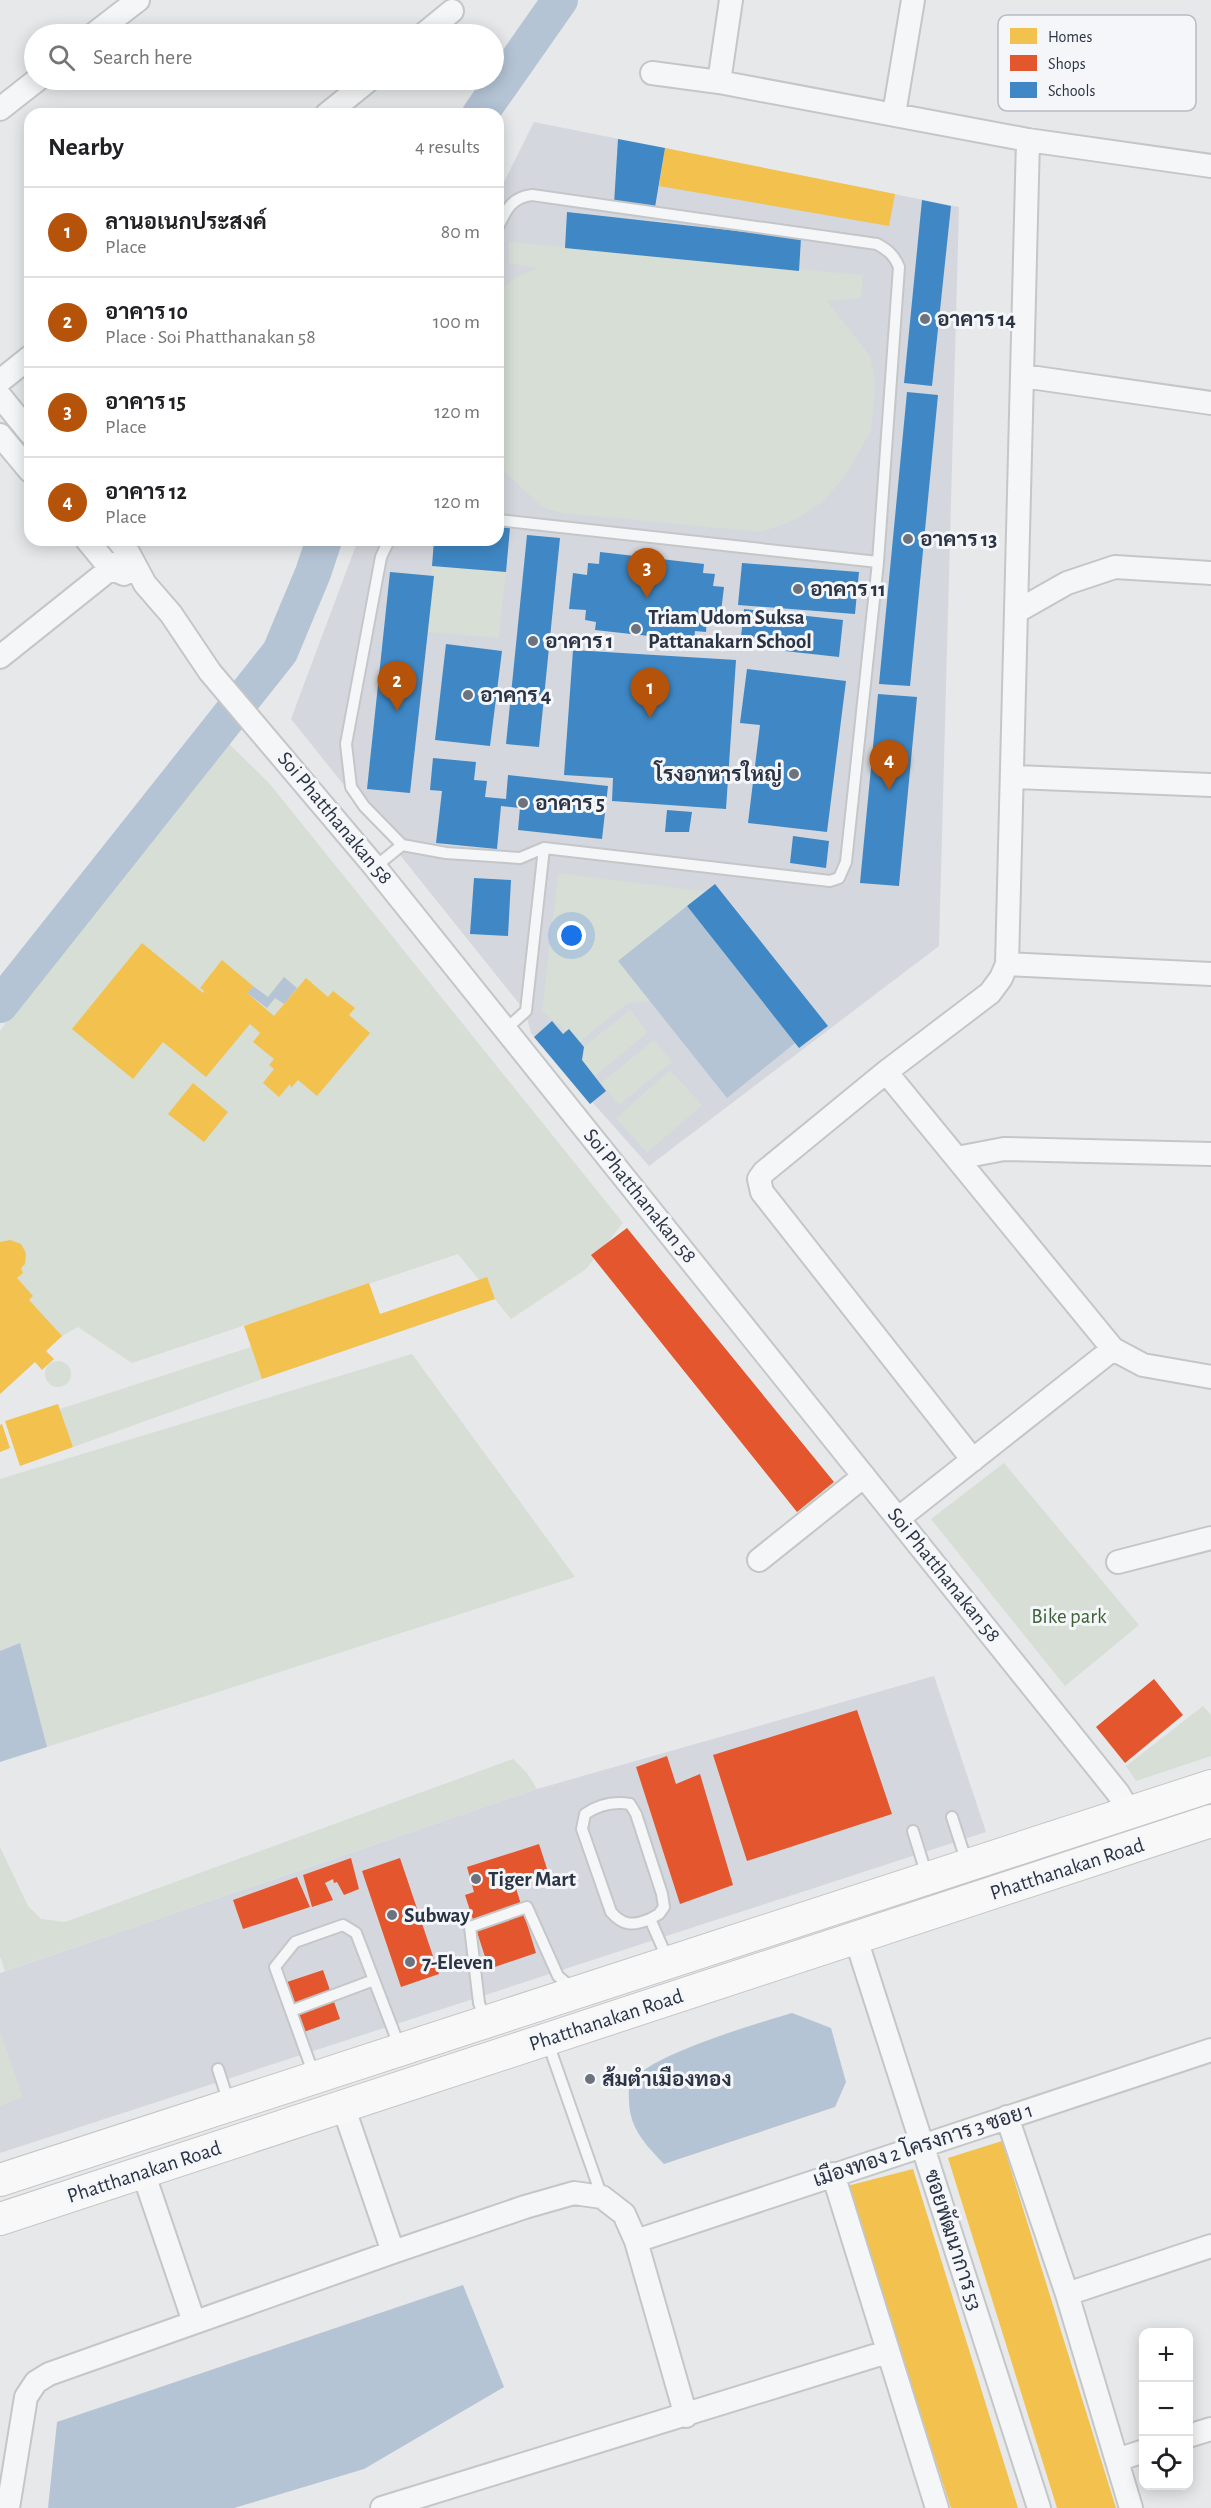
<!DOCTYPE html>
<meta charset="utf-8">
<style>
body{margin:0;font-family:"Alegreya Sans",Sarabun,sans-serif;background:#f6f6f6;color:#202124}
.controls{position:absolute;right:18px;bottom:18px;display:grid;overflow:hidden;border-radius:12px;box-shadow:0 3px 15px #0003}
.controls button{width:54px;height:54px;display:grid;place-items:center;padding:0;border:0;border-bottom:2px solid #e0e0e0;background:#fff;color:#202124;font:30px sans-serif}
.you{position:absolute;left:572px;top:936px;width:21px;height:21px;margin:-15px;border:4px solid #fff;border-radius:50%;background:#1a73e8;box-shadow:0 0 0 9px #1a73e833}
.badge{display:grid;place-items:center;width:39px;height:39px;border-radius:50%;background:#b45309;color:#fff;font-size:20px;font-weight:700}
.pin{position:absolute;translate:-50% -50px;filter:drop-shadow(0 2px 3px #0008)}
.pin::after{content:'';position:absolute;top:32px;width:21px;height:18px;background:inherit;clip-path:polygon(0 0,100% 0,50% 100%)}
.list{margin:0;padding:0;list-style:none}
h2{display:flex;justify-content:space-between;align-items:center;height:78px;margin:0;padding:0 24px;font-size:26px}
h2 small{font-size:20px;font-weight:400;color:#757577}
.list li{display:grid;grid-template-columns:39px 1fr auto;gap:18px;align-items:center;box-sizing:border-box;height:90px;padding:0 24px;border-top:2px solid #e0e0e0}
.list b{display:block;font-size:22px;white-space:nowrap}
.list p{margin:0;font-size:20px;white-space:nowrap;color:#757577}
.list em{font-size:20px;font-style:normal;color:#757577}
.icon{flex:none;width:33px;height:33px;fill:none;stroke:currentColor;stroke-width:2;stroke-linecap:round;stroke-linejoin:round}
.map{position:relative;flex:none;width:1211px;height:2508px;overflow:hidden}
.search{position:absolute;background:#fff;box-shadow:0 3px 15px #0003;left:24px;top:24px;width:480px;height:66px;display:flex;align-items:center;gap:15px;box-sizing:border-box;padding:0 21px;border-radius:33px;color:#757577;font-size:22px}
.panel{position:absolute;background:#fff;box-shadow:0 3px 15px #0003;left:24px;top:108px;width:480px;height:438px;border-radius:18px}
.map>svg:first-child{display:block}
.built{fill:#d4d7dd}
.green{fill:#d6ded6}
.water{fill:#b4c4d5}
.homes{fill:#f2c14e}
.shops{fill:#e4572e}
.schools{fill:#3f88c5}
.lines{fill:none;stroke-linecap:round;stroke-linejoin:round}
.river{stroke:#b4c4d5;stroke-width:36}
.service-casing{stroke:#c4c6c8;stroke-width:14}
.minor-casing{stroke:#c4c6c8;stroke-width:26}
.secondary-casing{stroke:#c4c6c8;stroke-width:34}
.service{stroke:#f5f6f7;stroke-width:10}
.minor{stroke:#f5f6f7;stroke-width:22}
.secondary{stroke:#f8f8f8;stroke-width:32}
.poi-dot{fill:#6c737f;stroke:#f4f6f9;stroke-width:2}
.labels{text-anchor:middle;dominant-baseline:central;stroke-width:6;stroke-linejoin:round;paint-order:stroke}
.poi-label{font-size:21px;font-weight:bold;fill:#2b3445;stroke:#f4f6f9;text-anchor:start}
.street-label{font-size:21px;fill:#2b3445;stroke:#f4f6f9}
.park-label{font-size:21px;fill:#3f6138;stroke:#f4f6f9}
.key{fill:#f4f6f9;stroke:#b8bcc3;stroke-width:1.5}
.key-label{font-size:16px;fill:#2b3445}
</style>
<div class="map">
<svg width="1211" height="2508" viewBox="0 0 1211 2508">
<rect width="100%" height="100%" fill="#e6e8ea"/>
<!-- built -->
<path class="built" d="M534,122L959,207L939,946L649,1166L531,1033L525,1011L291,719L358,540H498V194Z
M934,1676L986,1832L0,2153V1973L537,1789Z"/>
<!-- green -->
<path class="green" d="M509,242L863,275L861,298L827,301L870,356L876,383L871,431L843,479L821,503L795,520L761,532L561,513L542,507L506,473L498,461V293L516,277L538,268L509,263Z
M432,566L506,572L499,638L428,632Z
M227,742L269,783L623,1223L586,1269L511,1319L458,1254L132,1363L78,1327L62,1336L0,1394V1031L66,938Z
M558,873L712,892L651,1001L628,1003L579,1042L542,1011Z
M630,1010L648,1032L595,1076L576,1053Z
M654,1040L672,1062L619,1105L601,1083Z
M670,1070L702,1105L647,1153L616,1118Z
M251,1347L262,1379L73,1447L60,1409Z
M412,1354L575,1577L47,1747L20,1644L0,1651V1479Z
M45 1374a13 13 0 1 1 26 0a13 13 0 1 1-26 0Z
M1004,1463L1139,1625L1065,1686L931,1519Z
M1203,1706L1211,1715V1756L1136,1781L1126,1766Z
M513,1759L527,1773L537,1789L5,1971L0,1956V1847L28,1906L41,1919L65,1922Z
M0,2031L23,2097L0,2106Z"/>
<!-- water -->
<path class="water" d="M687,906L795,1043L727,1098L618,961Z
M284,977L297,988L284,1004L275,998L267,1008L247,993L253,986L268,997Z
M20,1643L47,1747L0,1762V1651Z
M792,2013L831,2028L846,2082L835,2107L664,2164C646,2145 630,2129 629,2102C629,2097 628,2089 630,2084C644,2056 759,2023 792,2013Z
M463,2285L504,2387L364,2469L234,2508H48L57,2422Z"/>
<!-- homes -->
<path class="homes" d="M665,148L895,194L889,226L659,186Z
M142,943L203,993L204,991L200,988L222,960L253,986L247,993L274,1016L306,978L328,997L333,991L355,1008L349,1015L370,1033L317,1096L298,1080L291,1088L290,1084L279,1097L263,1083L274,1069L269,1065L274,1059L253,1042L260,1033L250,1024L206,1077L163,1042L133,1079L72,1029Z
M193,1083L228,1112L204,1142L168,1114Z
M10,1240L21,1244L26,1253L25,1264L21,1268L23,1273L17,1278L33,1296L29,1300L62,1336L46,1351L54,1359L42,1370L35,1362L0,1394V1242Z
M487,1277L495,1299L262,1379L244,1326L369,1283L380,1314Z
M58,1404L73,1447L20,1466L5,1421Z
M2,1424L10,1448L0,1452V1425Z
M1002,2141L1116,2508H1057L948,2158Z
M913,2169L1018,2508H951L847,2186Z"/>
<!-- shops -->
<path class="shops" d="M627,1228L834,1482L797,1512L591,1255Z
M1154,1679L1183,1715L1125,1763L1096,1727Z
M857,1710L892,1814L747,1861L713,1755Z
M667,1756L676,1784L700,1774L733,1885L680,1904L636,1767Z
M539,1844L549,1875L515,1885L536,1953L489,1969L465,1895L474,1892L467,1867Z
M351,1858L359,1889L344,1895L337,1882L334,1883L333,1879L325,1883L333,1900L312,1907L303,1875Z
M400,1858L439,1974L401,1987L362,1871Z
M297,1877L310,1907L243,1929L233,1900Z
M323,1970L340,2019L301,2033L284,1983Z"/>
<!-- schools -->
<path class="schools" d="M618,139L665,148L655,207L614,204Z
M922,200L951,206L932,386L904,383Z
M567,212L801,238L799,271L565,248Z
M907,392L938,395L910,686L879,684Z
M498,527L510,528L506,572L432,566L434,540H498Z
M527,535L560,538L539,747L506,744Z
M600,552L704,564L703,573L715,574L713,586L724,587L720,620L707,619L706,632L695,631L694,641L595,630L596,622L585,620L586,610L569,609L573,573L587,575L588,563L599,564Z
M742,563L859,572L855,614L738,605Z
M390,572L434,576L410,793L367,789Z
M744,609L843,620L839,657L740,646Z
M446,644L502,651L490,746L435,740Z
M573,650L736,660L726,809L612,801L613,778L564,775Z
M747,669L846,681L827,832L748,823L760,725L740,723Z
M878,694L917,697L899,886L860,883Z
M433,758L476,762L474,780L487,781L485,797L506,799L508,775L608,786L602,839L518,830L520,808L501,806L497,849L436,843L442,791L430,790Z
M667,810L692,812L689,832H665Z
M793,836L829,841L826,868L790,863Z
M474,878L511,880L508,936L470,934Z
M715,884L828,1026L799,1048L687,906Z
M552,1021L563,1034L569,1029L584,1047L582,1060L606,1091L590,1104L534,1037Z"/>
<g class="lines">
<!-- river -->
<path class="river" d="M480,114L560,0
M0,1005L280,652L313,573L324,540"/>
<defs>
<path id="service" d="M498,520L878,562
M389,540L381,557L346,744L351,787L364,806L402,845L446,853L520,858L544,848L830,881L839,878L846,862L878,562L899,267C894,255 888,250 877,244L532,195C512,197 506,210 498,227
M375,867L402,845
M506,1029L526,1011L544,848
M952,1817L967,1863
M913,1831L927,1876
M650,1919L659,1914L664,1907L662,1894L636,1814L630,1804C614,1801 598,1805 585,1814L582,1829L611,1912C623,1926 633,1926 650,1919L668,1960
M291,2011L374,1980
M485,2019L479,2003L470,1927L527,1907L558,1976L572,1988
M548,2043L602,2197
M218,2069L229,2103
M314,2075L275,1967L295,1942L343,1925L356,1933L400,2048"/>
<path id="minor" d="M94,34L138,0
M424,34L452,11
M652,73L719,82L1028,140L1211,166
M719,82L731,0
M0,109L37,80
M327,114L369,80
M894,114L913,0
M1023,376L1211,403
M0,381L30,357
M0,396L30,433
M0,435L30,471
M87,540L110,568L124,574
M118,540L129,554L145,584L171,614L210,672L375,867L1118,1793L1130,1813
M1016,612L1067,583L1115,567L1211,573
M0,657L129,554
M1014,777L1211,785
M1007,964L1211,974
M886,1072L1113,1349
M957,1158L1004,1149L1211,1154
M973,1460L762,1192L759,1179L764,1172L886,1072L990,993L1001,978L1007,964L1028,140
M899,1518L1113,1349L1143,1365L1211,1377
M759,1560L864,1476
M1118,1562L1211,1538
M856,1939L1039,2508
M343,2106L393,2252
M1007,2117L1067,2294L1131,2508
M143,2172L194,2322
M833,2174L937,2508
M636,2241L1211,2050
M1067,2294L1211,2246
M1188,2436L1211,2429
M1117,2460L1144,2451
M8,2508L26,2397L36,2382L49,2374L393,2252L525,2207L574,2193L602,2197L624,2214L636,2241L686,2416
M382,2508L887,2352"/>
<path id="secondary" d="M0,2180L1211,1786
M0,2219L1211,1821"/>
</defs>
<!-- service casing -->
<use href="#service" class="service-casing"/>
<!-- minor casing -->
<use href="#minor" class="minor-casing"/>
<!-- secondary casing -->
<use href="#secondary" class="secondary-casing"/>
<!-- service -->
<use href="#service" class="service"/>
<!-- minor -->
<use href="#minor" class="minor"/>
<!-- secondary -->
<use href="#secondary" class="secondary"/>
</g>
<!-- markers -->
<g class="poi-dot">
<circle cx="925" cy="319" r="6"/>
<circle cx="908" cy="539" r="6"/>
<circle cx="798" cy="589" r="6"/>
<circle cx="636" cy="629" r="6"/>
<circle cx="533" cy="641" r="6"/>
<circle cx="468" cy="695" r="6"/>
<circle cx="794" cy="774" r="6"/>
<circle cx="523" cy="803" r="6"/>
<circle cx="476" cy="1879" r="6"/>
<circle cx="392" cy="1915" r="6"/>
<circle cx="410" cy="1962" r="6"/>
<circle cx="590" cy="2079" r="6"/>
</g>
<g class="labels">
<!-- poi labels -->
<g class="poi-label">
<text x="937" y="319">อาคาร 14</text>
<text x="920" y="539">อาคาร 13</text>
<text x="810" y="589">อาคาร 11</text>
<text x="648" y="617">Triam Udom Suksa<tspan x="648" dy="24">Pattanakarn School</tspan></text>
<text x="545" y="641">อาคาร 1</text>
<text x="480" y="695">อาคาร 4</text>
<text x="782" y="774" text-anchor="end">โรงอาหารใหญ่</text>
<text x="535" y="803">อาคาร 5</text>
<text x="488" y="1879">Tiger Mart</text>
<text x="404" y="1915">Subway</text>
<text x="422" y="1962">7-Eleven</text>
<text x="602" y="2079">ส้มตำเมืองทอง</text>
</g>
<!-- street labels -->
<g class="street-label">
<text transform="translate(335 818) rotate(50)">Soi Phatthanakan 58</text>
<text transform="translate(640 1196) rotate(51)">Soi Phatthanakan 58</text>
<text transform="translate(944 1575) rotate(51)">Soi Phatthanakan 58</text>
<text transform="translate(1067 1869) rotate(-18)">Phatthanakan Road</text>
<text transform="translate(606 2020) rotate(-18)">Phatthanakan Road</text>
<text transform="translate(923 2145) rotate(-18)">เมืองทอง 2 โครงการ 3 ซอย 1</text>
<text transform="translate(144 2172) rotate(-18)">Phatthanakan Road</text>
<text transform="translate(953 2240) rotate(72)">ซอยพัฒนาการ 53</text>
</g>
<!-- park labels -->
<g class="park-label">
<text x="1069" y="1616">Bike park</text>
</g>
</g>
<!-- legend -->
<rect x="998" y="15" width="198" height="96" rx="9" class="key"/>
<rect x="1010" y="28" width="27" height="16" fill="#f2c14e"/>
<rect x="1010" y="55" width="27" height="16" fill="#e4572e"/>
<rect x="1010" y="82" width="27" height="16" fill="#3f88c5"/>
<g class="key-label">
<text x="1048" y="42">Homes</text>
<text x="1048" y="69">Shops</text>
<text x="1048" y="96">Schools</text>
</g>
</svg>
<div class="controls">
<button>+</button>
<button>−</button>
<button><svg class="icon" aria-label="locate" viewBox="0 0 24 24"><circle cx="12" cy="12" r="6"/><path d="M12 2v4M12 18v4M2 12h4M18 12h4"/></svg></button>
</div>
<div class="you"></div>
<div class="pin badge" style="left:650px;top:718px">1</div>
<div class="pin badge" style="left:397px;top:711px">2</div>
<div class="pin badge" style="left:647px;top:598px">3</div>
<div class="pin badge" style="left:889px;top:790px">4</div>
<div class="search"><svg class="icon" aria-label="search" viewBox="0 0 24 24"><circle cx="10" cy="10" r="6"/><path d="M15 15l6 6"/></svg>Search here</div>
<section class="panel">
<h2>Nearby<small>4 results</small></h2>
<ul class="list">
<li><span class="badge">1</span><div><b>ลานอเนกประสงค์</b><p>Place</p></div><em>80 m</em></li>
<li><span class="badge">2</span><div><b>อาคาร 10</b><p>Place · Soi Phatthanakan 58</p></div><em>100 m</em></li>
<li><span class="badge">3</span><div><b>อาคาร 15</b><p>Place</p></div><em>120 m</em></li>
<li><span class="badge">4</span><div><b>อาคาร 12</b><p>Place</p></div><em>120 m</em></li>
</ul>
</section>
</div>
